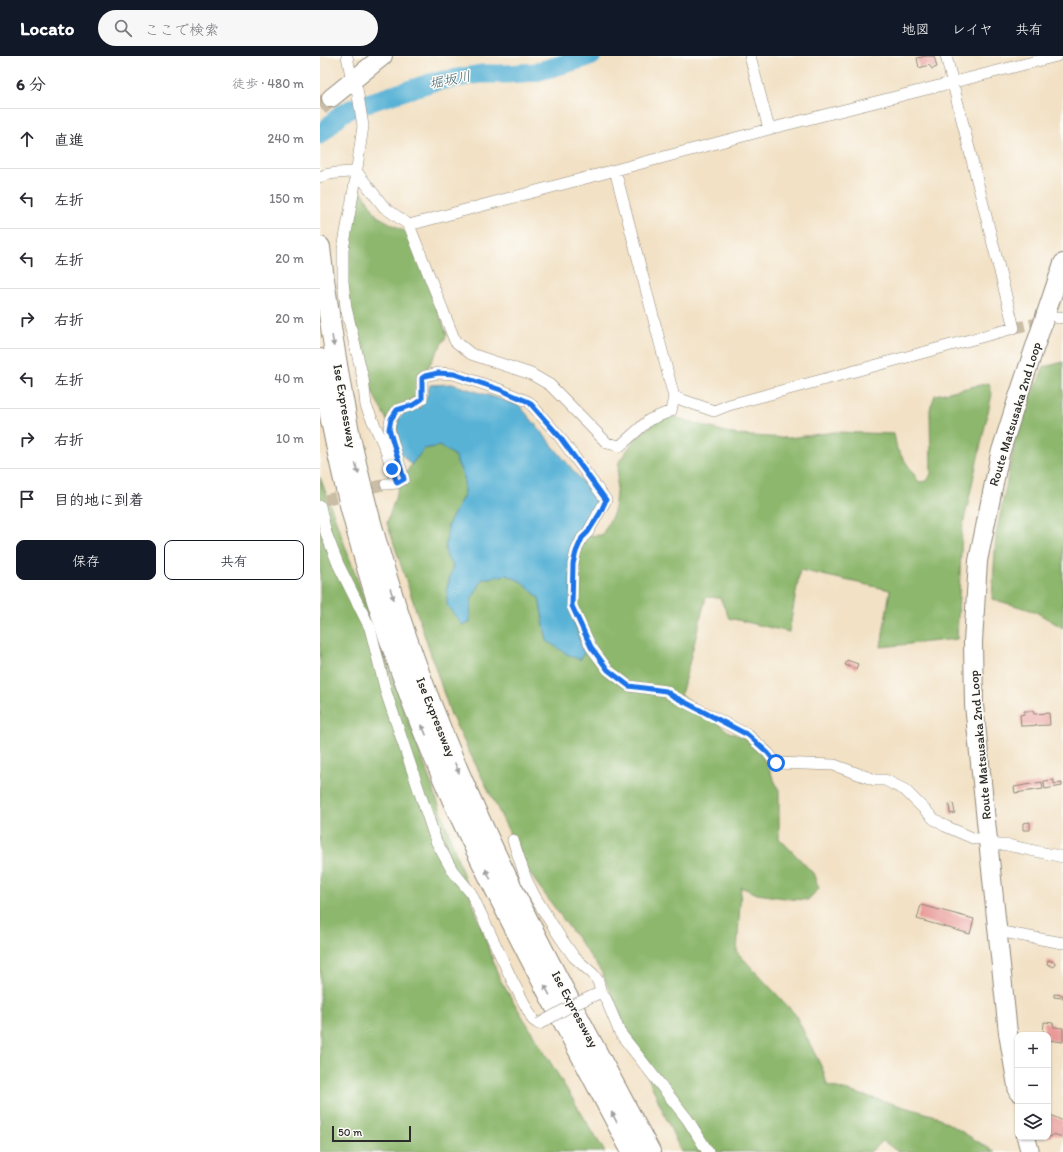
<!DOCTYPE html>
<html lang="ja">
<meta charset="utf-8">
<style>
body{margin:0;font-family:Itim,"Klee One",sans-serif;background:#f7f7f7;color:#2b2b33}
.controls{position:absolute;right:12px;bottom:12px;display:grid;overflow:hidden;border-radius:8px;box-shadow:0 1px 3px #0004}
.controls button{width:36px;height:36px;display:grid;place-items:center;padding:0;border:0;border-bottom:1px solid #e1e1e2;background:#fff;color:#2b2b33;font:20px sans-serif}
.scale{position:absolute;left:12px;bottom:10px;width:79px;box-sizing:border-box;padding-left:4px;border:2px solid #2b2b2b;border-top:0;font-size:11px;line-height:14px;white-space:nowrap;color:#2b2b2b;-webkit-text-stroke:3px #fdfcf7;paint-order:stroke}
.stop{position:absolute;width:12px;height:12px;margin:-9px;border:3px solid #1a73e8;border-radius:50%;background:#fff}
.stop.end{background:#1a73e8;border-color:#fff;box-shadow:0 1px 4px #0008}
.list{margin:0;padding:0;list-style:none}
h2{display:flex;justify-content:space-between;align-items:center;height:52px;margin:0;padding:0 16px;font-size:17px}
h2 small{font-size:13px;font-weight:400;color:#7c7c81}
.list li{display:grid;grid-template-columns:26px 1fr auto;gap:12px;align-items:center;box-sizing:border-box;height:60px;padding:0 16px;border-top:1px solid #e1e1e2}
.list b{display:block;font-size:15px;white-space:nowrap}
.list em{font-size:13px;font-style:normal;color:#7c7c81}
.actions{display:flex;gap:8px;padding:12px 16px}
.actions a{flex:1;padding:9px 0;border:1px solid #111827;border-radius:8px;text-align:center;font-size:14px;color:#111827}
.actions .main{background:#111827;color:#fff}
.icon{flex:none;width:22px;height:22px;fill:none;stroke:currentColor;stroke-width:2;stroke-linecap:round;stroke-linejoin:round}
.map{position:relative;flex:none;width:743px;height:1096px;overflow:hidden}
header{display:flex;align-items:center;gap:24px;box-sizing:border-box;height:56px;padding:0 20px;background:#111827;color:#fff}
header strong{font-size:19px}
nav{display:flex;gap:22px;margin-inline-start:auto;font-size:14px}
.search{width:280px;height:36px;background:#f7f7f7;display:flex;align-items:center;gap:10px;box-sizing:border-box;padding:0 14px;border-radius:22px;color:#7c7c81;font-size:15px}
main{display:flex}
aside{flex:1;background:#fff}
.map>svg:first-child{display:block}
.forest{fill:#8db76d;stroke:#5c714c}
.water{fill:#58b2d6;stroke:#426e80}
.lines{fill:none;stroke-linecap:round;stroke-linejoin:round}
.river{stroke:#58b2d6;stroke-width:19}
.building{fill:#e89a98}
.minor-tunnel{stroke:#cabda6;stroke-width:11;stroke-dasharray:11 5.5;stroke-linecap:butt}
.primary-tunnel{stroke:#cabda6;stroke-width:18;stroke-dasharray:18 9;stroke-linecap:butt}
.minor-casing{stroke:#8e8678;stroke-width:12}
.primary-casing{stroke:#8e8678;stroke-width:20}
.motorway-casing{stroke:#8e8678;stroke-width:22}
.minor{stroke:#fff;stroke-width:11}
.primary{stroke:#fff;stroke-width:18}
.motorway{stroke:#fff;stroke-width:20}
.minor-bridge-casing{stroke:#8e8678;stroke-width:12;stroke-linecap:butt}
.minor-bridge{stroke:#fff;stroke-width:11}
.oneway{fill:#a0a0a0}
.route{stroke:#1a73e8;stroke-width:5}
.labels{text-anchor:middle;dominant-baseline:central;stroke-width:3;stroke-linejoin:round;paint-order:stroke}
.street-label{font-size:13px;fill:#2b2b2b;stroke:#fdfcf7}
.water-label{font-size:14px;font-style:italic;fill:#3d616f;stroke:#fdfcf7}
</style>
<header>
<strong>Locato</strong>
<div class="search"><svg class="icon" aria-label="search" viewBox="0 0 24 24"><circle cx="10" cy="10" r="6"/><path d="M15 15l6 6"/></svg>ここで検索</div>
<nav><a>地図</a><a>レイヤ</a><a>共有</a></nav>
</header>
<main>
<aside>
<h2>6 分<small>徒歩 · 480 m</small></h2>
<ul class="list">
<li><svg class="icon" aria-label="ahead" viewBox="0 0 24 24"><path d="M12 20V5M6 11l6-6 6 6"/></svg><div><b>直進</b></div><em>240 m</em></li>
<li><svg class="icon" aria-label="left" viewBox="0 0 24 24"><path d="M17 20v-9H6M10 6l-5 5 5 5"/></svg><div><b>左折</b></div><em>150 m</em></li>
<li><svg class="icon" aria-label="left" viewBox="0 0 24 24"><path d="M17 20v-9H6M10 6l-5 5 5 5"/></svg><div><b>左折</b></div><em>20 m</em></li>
<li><svg class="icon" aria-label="right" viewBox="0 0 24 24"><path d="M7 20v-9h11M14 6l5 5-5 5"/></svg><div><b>右折</b></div><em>20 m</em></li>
<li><svg class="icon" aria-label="left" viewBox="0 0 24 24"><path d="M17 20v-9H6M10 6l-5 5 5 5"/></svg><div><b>左折</b></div><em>40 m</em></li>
<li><svg class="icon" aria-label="right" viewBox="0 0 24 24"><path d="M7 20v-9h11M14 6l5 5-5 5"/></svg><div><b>右折</b></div><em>10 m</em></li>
<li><svg class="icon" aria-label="arrive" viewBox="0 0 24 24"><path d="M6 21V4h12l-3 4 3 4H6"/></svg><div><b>目的地に到着</b></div></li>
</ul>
<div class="actions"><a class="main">保存</a><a>共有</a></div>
</aside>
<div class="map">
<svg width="743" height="1096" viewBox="0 0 743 1096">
<rect width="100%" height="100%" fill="#fdfcf7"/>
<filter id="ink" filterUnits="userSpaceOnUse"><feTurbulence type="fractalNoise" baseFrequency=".025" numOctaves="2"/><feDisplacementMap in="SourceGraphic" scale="8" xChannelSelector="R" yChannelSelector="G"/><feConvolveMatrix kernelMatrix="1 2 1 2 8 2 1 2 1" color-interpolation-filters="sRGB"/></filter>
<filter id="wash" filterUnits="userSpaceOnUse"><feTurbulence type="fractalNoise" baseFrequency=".012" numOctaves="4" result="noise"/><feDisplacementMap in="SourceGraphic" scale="16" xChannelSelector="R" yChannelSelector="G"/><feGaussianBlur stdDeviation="0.9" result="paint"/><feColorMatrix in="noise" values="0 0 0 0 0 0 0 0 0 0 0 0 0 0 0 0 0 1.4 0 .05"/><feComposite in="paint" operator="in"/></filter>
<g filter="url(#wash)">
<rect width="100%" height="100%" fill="#f2e1c5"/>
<!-- forest -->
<path class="forest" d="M36,126L57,160L90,178L127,279L107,313L104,336L69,368L50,332L44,292L25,246L21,222Z
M743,306V572L714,555L672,543L676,479L699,366L724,311Z
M669,327L672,338L642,474L637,583L561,591L570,534L480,514L469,576L409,562L400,542L386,541L361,639L409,676L425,682L438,691L459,734V782L493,817L499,832L488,844L471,843L437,838L421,831L417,896L475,958L503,1014L507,1029L616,1060L675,1096H578L563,1085L550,1096H361L281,915L210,818L131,659L67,467L80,427L91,409L104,393L120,390L134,399L144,422V439L128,469L127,502L133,509L127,532L151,544L163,523L187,519L202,526L219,542L227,585L253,561L250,498L254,480L282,479L294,456L299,406L314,384L339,363L354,361L412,378L431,380L469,382L515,376L574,378L577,393L599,426L607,425L611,418L610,353L615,339Z
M0,421L119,749L179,922L285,1096H0Z"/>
<!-- water -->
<path class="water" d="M132,328L199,349L281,448L254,480L250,498L253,561L264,597L260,604L247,598L227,585L219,542L202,526L187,519L163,523L151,544L150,567L142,569L127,549V532L133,509L127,502L125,494L128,469L144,439V422L134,399L120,390L104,393L91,409L80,396L77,372L79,362L91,350L100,352L106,343L110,329Z"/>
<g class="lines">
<!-- river -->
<path class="river" d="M0,79L21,58L35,51L113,26L161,18H187L216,16L272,0"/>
</g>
<g id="blocks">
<!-- building -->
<path class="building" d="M606,0H614L617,11L612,13L609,9L599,12L597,2Z
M527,604L538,608L536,613L525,609Z
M704,655H713L714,658L729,657L730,669L701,670L700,659L704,658Z
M734,724V728L742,727V730L725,733L724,725Z
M722,726L723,733L695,737L694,731Z
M633,747L635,757L630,758L629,748Z
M710,766V774H703V767Z
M601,849L654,863L650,878L597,863Z
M728,904L735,906L734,911L727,908Z
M734,938L743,939V942L734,941Z
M724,966L733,967L734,971L743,972V986L728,984V979H723Z
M729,1058L743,1065V1081L733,1078L731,1081L728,1080Z"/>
</g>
</g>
<g filter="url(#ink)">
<use href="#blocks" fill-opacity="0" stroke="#8e8678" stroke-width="1"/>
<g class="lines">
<!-- minor-tunnel -->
<path class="minor-tunnel" d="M694,272L727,265
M5,444L66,428"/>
<!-- primary-tunnel -->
<path class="primary-tunnel" d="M0,51L11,42"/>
<defs>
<path id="minor" d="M27,0L32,25L37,33L43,70L34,133L23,193V225L26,252L43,322L46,350L65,392L77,427L66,428
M430,0L449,73
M36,115L64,151L89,169L135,285L151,298L211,318L230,329L287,387L300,390L329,364L351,355L354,341L295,114
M0,121C10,115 24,118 36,115
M89,169L449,73L737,0
M738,262L743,261
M354,341L394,355L409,349L694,272L626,0
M77,427L84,423L69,373L71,363L77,354L93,349L102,343V322L105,320L118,317L134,318L181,334L209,346L239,380L286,444L268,476L262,482L256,495L253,508L252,550L271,591L288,614L309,630L346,635L353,640L428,679L448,697L456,707L514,709L555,724H565L585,734L614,763L625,770L655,783L668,782L677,789H687L743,801
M0,450L6,477L18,508L50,572L66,636L116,785L132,814L151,837L193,926L213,964L219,968
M193,784L206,823L215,841L240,881L254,901L273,918L278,925L281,937
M677,875L743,887
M277,938L281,937L286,943L300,977L368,1064L388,1096"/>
<path id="primary" d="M11,42L63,0
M698,1036L688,977L654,649L653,586L658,505L680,398L698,341L743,207
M706,1081L710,1096"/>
<path id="motorway" d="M0,191C3,220 8,249 12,278C19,320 25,362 35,403C61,517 100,628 147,735C201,859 267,977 330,1096
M0,303C24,454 70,603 132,743C187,863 251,979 312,1096"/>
</defs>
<!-- minor casing -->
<use href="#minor" class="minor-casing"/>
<!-- primary casing -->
<use href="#primary" class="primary-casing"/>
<!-- motorway casing -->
<use href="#motorway" class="motorway-casing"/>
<!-- minor -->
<use href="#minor" class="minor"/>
<!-- primary -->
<use href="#primary" class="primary"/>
<!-- motorway -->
<use href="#motorway" class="motorway"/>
<defs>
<path id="minor-bridge" d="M219,968L249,951L277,938"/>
</defs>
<!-- minor-bridge casing -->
<use href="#minor-bridge" class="minor-bridge-casing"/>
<!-- minor-bridge -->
<use href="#minor-bridge" class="minor-bridge"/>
</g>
<!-- one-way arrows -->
<defs><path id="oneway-solid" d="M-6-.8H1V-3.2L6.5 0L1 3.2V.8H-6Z"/></defs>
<g class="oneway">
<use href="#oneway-solid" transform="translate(13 285) rotate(81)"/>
<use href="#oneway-solid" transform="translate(37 413) rotate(75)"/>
<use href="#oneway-solid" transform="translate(72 538) rotate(72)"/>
<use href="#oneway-solid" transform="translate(104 674) rotate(-113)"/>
<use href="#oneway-solid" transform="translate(137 712) rotate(67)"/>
<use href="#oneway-solid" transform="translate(168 818) rotate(-116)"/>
<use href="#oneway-solid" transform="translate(227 934) rotate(-118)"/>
<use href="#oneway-solid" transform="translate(294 1061) rotate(-118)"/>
</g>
</g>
<g class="lines" filter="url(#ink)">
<!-- route -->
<path class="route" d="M72,413L77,427L84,423L69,373L71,363L77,354L93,349L102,343V322L105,320L118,317L134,318L181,334L209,346L239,380L286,444L280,457L268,476L262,482L256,496L253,508L252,550L271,591L288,614L309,630L346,635L353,640L428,679L448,697L456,707"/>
</g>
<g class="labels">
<!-- street labels -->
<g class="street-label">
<text transform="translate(25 350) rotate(80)">Ise Expressway</text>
<text transform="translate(695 358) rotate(-73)">Route Matsusaka 2nd Loop</text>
<text transform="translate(116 661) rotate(68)">Ise Expressway</text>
<text transform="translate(660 689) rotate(-95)">Route Matsusaka 2nd Loop</text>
<text transform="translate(255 953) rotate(62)">Ise Expressway</text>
</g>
<!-- water labels -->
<g class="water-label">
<text transform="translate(130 24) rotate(-11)">堀坂川</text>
</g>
</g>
</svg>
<div class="controls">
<button>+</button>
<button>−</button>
<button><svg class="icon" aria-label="layers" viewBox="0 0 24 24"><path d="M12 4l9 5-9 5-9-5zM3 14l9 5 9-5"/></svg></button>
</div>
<div class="scale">50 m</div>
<div class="stop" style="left:456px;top:707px"></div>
<div class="stop end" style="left:72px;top:413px"></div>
</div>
</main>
